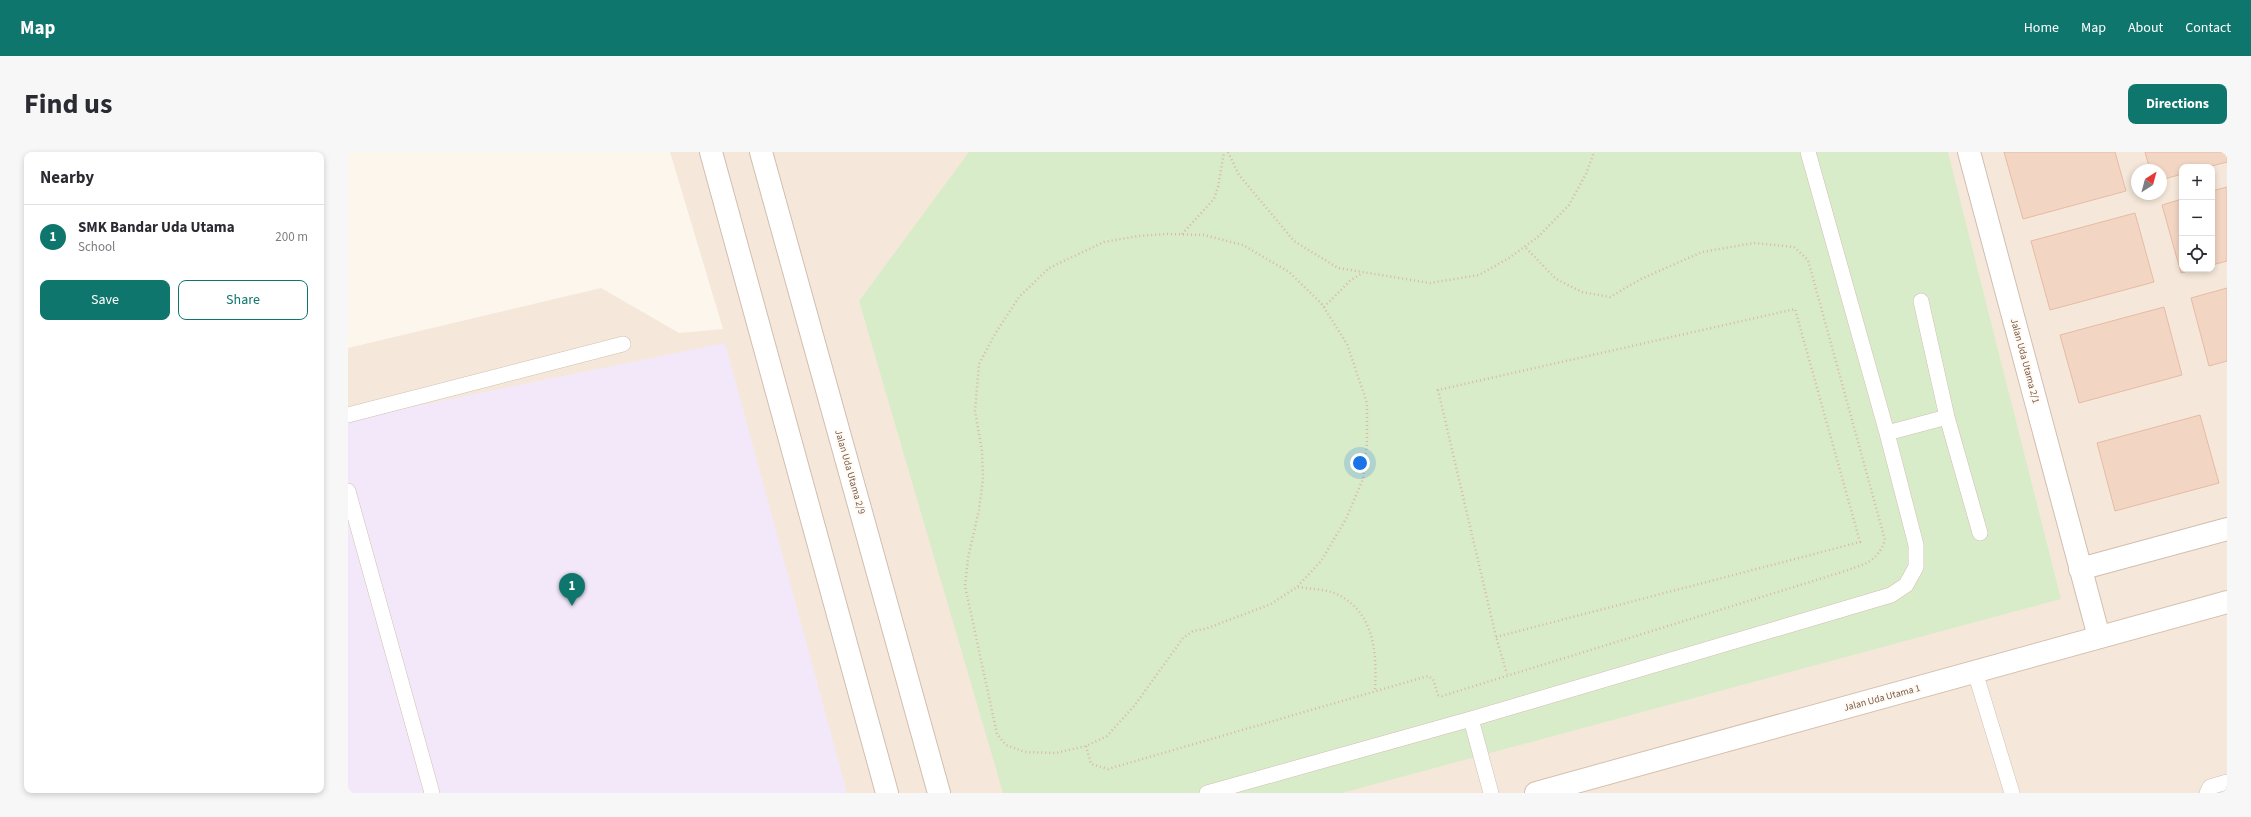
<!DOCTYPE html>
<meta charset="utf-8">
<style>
body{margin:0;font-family:"Source Sans 3",sans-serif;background:#f7f7f7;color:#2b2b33}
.controls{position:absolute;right:12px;top:12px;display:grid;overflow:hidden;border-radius:8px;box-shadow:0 2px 6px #0003}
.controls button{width:36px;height:36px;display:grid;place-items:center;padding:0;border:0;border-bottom:1px solid #e1e1e2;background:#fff;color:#2b2b33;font:20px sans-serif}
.compass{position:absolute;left:1783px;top:12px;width:36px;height:36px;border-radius:50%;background:#fff;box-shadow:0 2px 6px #0003;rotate:36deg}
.you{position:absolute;left:1012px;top:311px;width:14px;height:14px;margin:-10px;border:3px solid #fff;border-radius:50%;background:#1a73e8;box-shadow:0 0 0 6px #1a73e833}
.badge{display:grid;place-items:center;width:26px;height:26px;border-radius:50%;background:#0f766e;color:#fff;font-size:13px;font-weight:700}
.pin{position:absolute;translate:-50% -33px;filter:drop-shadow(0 1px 2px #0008)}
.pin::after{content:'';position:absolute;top:21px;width:14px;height:12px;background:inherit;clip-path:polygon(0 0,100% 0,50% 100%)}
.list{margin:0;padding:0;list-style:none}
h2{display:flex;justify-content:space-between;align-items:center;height:52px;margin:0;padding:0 16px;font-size:17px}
h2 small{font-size:13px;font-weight:400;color:#7c7c81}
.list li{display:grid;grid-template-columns:26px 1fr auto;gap:12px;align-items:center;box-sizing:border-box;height:64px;padding:0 16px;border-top:1px solid #e1e1e2}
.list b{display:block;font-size:15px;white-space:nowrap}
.list p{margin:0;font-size:13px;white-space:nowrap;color:#7c7c81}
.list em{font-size:13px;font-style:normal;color:#7c7c81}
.actions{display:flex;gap:8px;padding:12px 16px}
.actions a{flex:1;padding:9px 0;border:1px solid #0f766e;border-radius:8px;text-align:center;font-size:14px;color:#0f766e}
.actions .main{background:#0f766e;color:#fff}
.icon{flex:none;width:22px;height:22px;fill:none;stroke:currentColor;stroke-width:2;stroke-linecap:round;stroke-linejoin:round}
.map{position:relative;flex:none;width:1879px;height:641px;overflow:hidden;border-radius:8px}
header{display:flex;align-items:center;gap:24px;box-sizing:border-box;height:56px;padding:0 20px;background:#0f766e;color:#fff}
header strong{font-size:19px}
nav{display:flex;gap:22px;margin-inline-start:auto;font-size:14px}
.intro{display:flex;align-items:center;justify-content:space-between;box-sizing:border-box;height:96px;padding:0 24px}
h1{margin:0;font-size:28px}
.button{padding:10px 18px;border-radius:8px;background:#0f766e;color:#fff;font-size:14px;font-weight:700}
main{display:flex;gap:24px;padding:0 24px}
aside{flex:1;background:#fff;border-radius:8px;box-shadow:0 2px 6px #0003}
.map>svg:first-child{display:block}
.residential{fill:#f5e8da;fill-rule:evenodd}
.education{fill:#f3e8fa}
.green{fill:#d8ecc9}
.building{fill:#f3d5c3;stroke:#e6bba3}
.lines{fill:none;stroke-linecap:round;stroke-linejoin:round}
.lane-casing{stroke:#d1beb0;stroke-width:16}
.street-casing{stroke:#d1beb0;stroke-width:24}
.secondary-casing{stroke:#d6c0b0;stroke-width:24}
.path{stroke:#d9b8a5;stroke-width:2.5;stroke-dasharray:1 3;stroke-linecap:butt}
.lane{stroke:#fff;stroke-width:15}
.street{stroke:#fff;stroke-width:22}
.secondary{stroke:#fff;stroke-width:22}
.labels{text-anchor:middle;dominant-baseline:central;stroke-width:4;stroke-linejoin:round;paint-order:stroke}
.street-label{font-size:10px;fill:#7a5c4d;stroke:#fffaf3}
</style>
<header>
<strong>Map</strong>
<nav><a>Home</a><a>Map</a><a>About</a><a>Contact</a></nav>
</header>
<div class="intro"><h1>Find us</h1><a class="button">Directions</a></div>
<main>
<aside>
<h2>Nearby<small></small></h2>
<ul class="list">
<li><span class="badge">1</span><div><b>SMK Bandar Uda Utama</b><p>School</p></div><em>200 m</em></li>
</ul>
<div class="actions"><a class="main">Save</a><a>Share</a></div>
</aside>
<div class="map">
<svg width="1879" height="641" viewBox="0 0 1879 641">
<rect width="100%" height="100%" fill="#fdf6ec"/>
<!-- residential -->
<path class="residential" d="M322,0H1879V641H0V196L253,136L331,181L375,177ZM1834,15H1864V117H1834ZM1789,18H1813V42H1789Z"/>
<!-- education -->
<path class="education" d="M377,191L499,641H0V268Z"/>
<!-- green -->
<path class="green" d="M621,0H1600L1713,447L994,641H655L511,149Z"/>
<!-- building -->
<path class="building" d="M1656,0H1767L1778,39L1675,67Z
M1797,0H1879V10L1860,15H1834V22L1813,28V18H1802Z
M1879,35V109L1864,113V39Z
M1834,47V117H1848L1833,121L1814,53Z
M1787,61L1806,130L1702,158L1683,89Z
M1879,136V209L1861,214L1843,146Z
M1816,155L1834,223L1731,251L1712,183Z
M1852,263L1871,331L1767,359L1749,291Z"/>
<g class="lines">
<defs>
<path id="lane" d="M1573,149L1599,265L1632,381
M0,263L275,192
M1539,281L1599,265
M0,339L84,641
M1627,520L1664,641
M1123,567L1143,641
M859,641L1123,567L1543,443L1558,433L1568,415V393L1539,281L1460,0
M1859,641L1862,635L1879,630"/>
<path id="street" d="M363,0L539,641
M413,0L591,641
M1621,0L1751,485
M1732,417L1879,377"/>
<path id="secondary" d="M1188,641L1879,450"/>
</defs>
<!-- lane casing -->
<use href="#lane" class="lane-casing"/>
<!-- street casing -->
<use href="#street" class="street-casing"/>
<!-- secondary casing -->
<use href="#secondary" class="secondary-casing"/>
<!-- path -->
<path class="path" d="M880,0L891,23L946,89L990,116L1082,131L1131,123L1161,106L1191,84L1221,53L1238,22L1246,0
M819,82L856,83L895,93L941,120L973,151L999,192L1019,251V291L1015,327L998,367L973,409L949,435L923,452L857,477L845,479L835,486L787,553L759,584L738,594L708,601L677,600L658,593L649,582L617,434L620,406L631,358L635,327L634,299L627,259L631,212L647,182L671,145L701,116L756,90L790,84Z
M834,82L866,47L870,35L876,0
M976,155L1002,129L1014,121
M950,435C961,437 976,437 986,441C1027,458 1029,501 1027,539
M1148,485L1512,390L1447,157L1090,238L1148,485L1159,522
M738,594L743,612L760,617L1080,524L1085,527L1090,543L1094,544L1491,421C1513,413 1529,412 1537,388L1460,108L1446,95L1406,91L1354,100L1293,127L1262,145L1234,140L1208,127L1176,94"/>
<!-- lane -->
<use href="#lane" class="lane"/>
<!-- street -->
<use href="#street" class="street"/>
<!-- secondary -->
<use href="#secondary" class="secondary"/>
</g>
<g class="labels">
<!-- street labels -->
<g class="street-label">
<text transform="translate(1677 209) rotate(75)">Jalan Uda Utama 2/1</text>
<text transform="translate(502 320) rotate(74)">Jalan Uda Utama 2/9</text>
<text transform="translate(1534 546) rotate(-15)">Jalan Uda Utama 1</text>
</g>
</g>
</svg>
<div class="controls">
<button>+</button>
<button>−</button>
<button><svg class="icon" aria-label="locate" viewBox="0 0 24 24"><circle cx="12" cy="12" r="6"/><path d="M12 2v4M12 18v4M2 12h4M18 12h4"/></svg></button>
</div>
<svg class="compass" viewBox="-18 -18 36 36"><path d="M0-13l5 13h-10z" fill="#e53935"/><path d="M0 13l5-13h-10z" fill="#7c7c81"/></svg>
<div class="you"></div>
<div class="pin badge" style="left:224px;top:454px">1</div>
</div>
</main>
